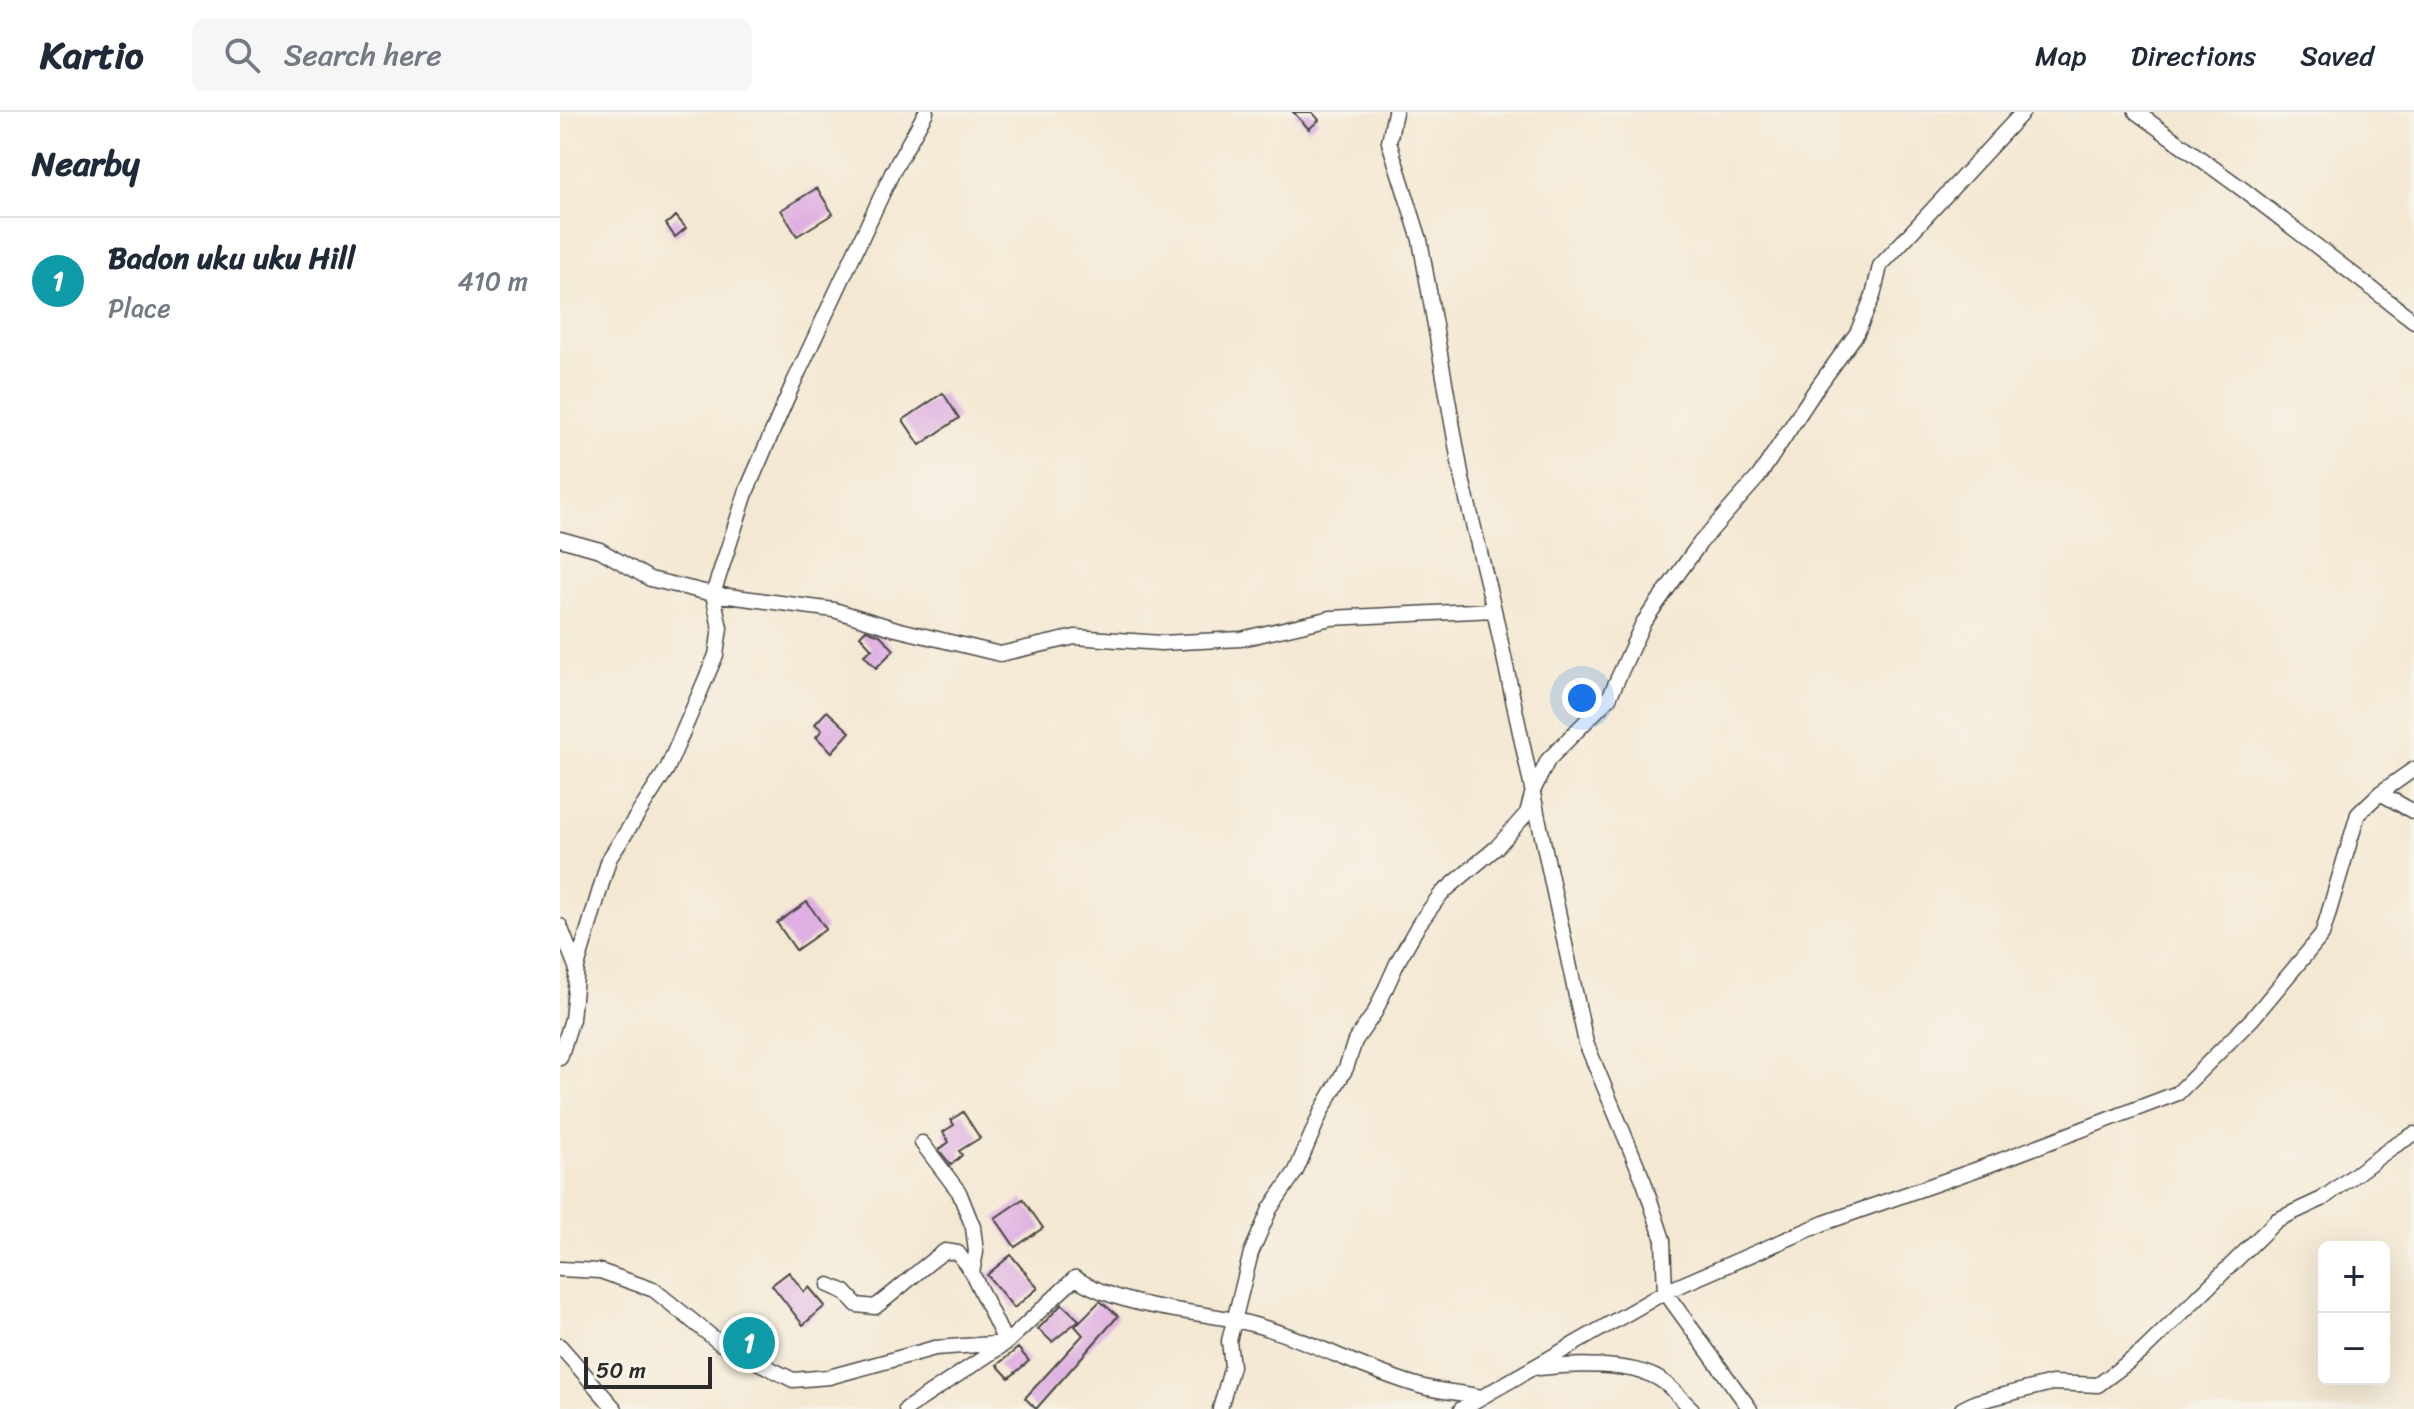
<!DOCTYPE html>
<meta charset="utf-8">
<style>
body{margin:0;font-family:Sriracha,sans-serif;background:#f6f6f7;color:#1f2937}
.controls{position:absolute;right:24px;bottom:24px;display:grid;overflow:hidden;border-radius:12px;box-shadow:0 8px 32px #0002}
.controls button{width:72px;height:72px;display:grid;place-items:center;padding:0;border:0;border-bottom:2px solid #e0e1e3;background:#fff;color:#1f2937;font:40px sans-serif}
.scale{position:absolute;left:24px;bottom:20px;width:128px;box-sizing:border-box;padding-left:8px;border:4px solid #2b2b2b;border-top:0;font-size:22px;line-height:28px;white-space:nowrap;color:#2b2b2b;-webkit-text-stroke:6px #f7f3e8;paint-order:stroke}
.you{position:absolute;left:1022px;top:586px;width:28px;height:28px;margin:-20px;border:6px solid #fff;border-radius:50%;background:#1a73e8;box-shadow:0 0 0 12px #1a73e833}
.badge{display:grid;place-items:center;width:52px;height:52px;border-radius:50%;background:#1f6fb2;color:#fff;font-size:26px;font-weight:700}
.pin{position:absolute;translate:-50% -50%;border:4px solid #fff;box-shadow:0 2px 8px #0006}
.list{margin:0;padding:0;list-style:none}
h2{display:flex;justify-content:space-between;align-items:center;height:104px;margin:0;padding:0 32px;font-size:34px}
h2 small{font-size:26px;font-weight:400;color:#747a83}
.list li{display:grid;grid-template-columns:52px 1fr auto;gap:24px;align-items:center;box-sizing:border-box;height:128px;padding:0 32px;border-top:2px solid #e0e1e3}
.list b{display:block;font-size:30px;white-space:nowrap}
.list p{margin:0;font-size:26px;white-space:nowrap;color:#747a83}
.list em{font-size:26px;font-style:normal;color:#747a83}
.icon{flex:none;width:44px;height:44px;fill:none;stroke:currentColor;stroke-width:2;stroke-linecap:round;stroke-linejoin:round}
.map{position:relative;flex:none;width:1854px;height:1297px;overflow:hidden}
header{display:flex;align-items:center;gap:48px;box-sizing:border-box;height:112px;padding:0 40px;background:#fff;border-bottom:2px solid #e0e1e3}
header strong{font-size:38px}
nav{display:flex;gap:44px;margin-inline-start:auto;font-size:28px}
.search{width:560px;height:72px;background:#f6f6f7;display:flex;align-items:center;gap:20px;box-sizing:border-box;padding:0 28px;border-radius:12px;color:#747a83;font-size:30px}
main{display:flex}
aside{flex:1;background:#fff}
.map>svg:first-child{display:block}
.building{fill:#dfb0e1}
.lines{fill:none;stroke-linecap:round;stroke-linejoin:round}
.minor-casing{stroke:#494744;stroke-width:17}
.minor{stroke:#fff;stroke-width:14}
</style>
<header>
<strong>Kartio</strong>
<div class="search"><svg class="icon" aria-label="search" viewBox="0 0 24 24"><circle cx="10" cy="10" r="6"/><path d="M15 15l6 6"/></svg>Search here</div>
<nav><a>Map</a><a>Directions</a><a>Saved</a></nav>
</header>
<main>
<aside>
<h2>Nearby<small></small></h2>
<ul class="list">
<li><span class="badge" style="background:#0f9aa8">1</span><div><b>Badon uku uku Hill</b><p>Place</p></div><em>410 m</em></li>
</ul>
</aside>
<div class="map">
<svg width="1854" height="1297" viewBox="0 0 1854 1297">
<rect width="100%" height="100%" fill="#f7f3e8"/>
<filter id="ink" filterUnits="userSpaceOnUse"><feTurbulence type="fractalNoise" baseFrequency=".0125" numOctaves="2"/><feDisplacementMap in="SourceGraphic" scale="16" xChannelSelector="R" yChannelSelector="G"/><feConvolveMatrix kernelMatrix="1 2 1 2 8 2 1 2 1" color-interpolation-filters="sRGB"/></filter>
<filter id="wash" filterUnits="userSpaceOnUse"><feTurbulence type="fractalNoise" baseFrequency=".006" numOctaves="4" result="noise"/><feDisplacementMap in="SourceGraphic" scale="32" xChannelSelector="R" yChannelSelector="G"/><feGaussianBlur stdDeviation="1.8" result="paint"/><feColorMatrix in="noise" values="0 0 0 0 0 0 0 0 0 0 0 0 0 0 0 0 0 1.4 0 .05"/><feComposite in="paint" operator="in"/></filter>
<g filter="url(#wash)">
<rect width="100%" height="100%" fill="#f4e8d3"/>
<g id="blocks">
<!-- building -->
<path class="building" d="M733,0H752L759,8L749,17Z
M257,76L273,102L237,124L221,98Z
M116,104L126,116L115,125L106,112Z
M383,281L399,306L360,333L343,308Z
M306,518L320,523L334,538L316,556L304,543L312,537L300,524Z
M267,599L290,620L272,640L256,625L262,618L255,612Z
M247,790L266,817L236,838L217,811Z
M403,1000L420,1026L399,1039L402,1043L391,1053L379,1038L389,1030L383,1020L394,1013L391,1008Z
M463,1087L483,1116L455,1135L435,1106Z
M451,1143L478,1176L454,1196L427,1163Z
M229,1160L244,1180L249,1175L265,1194L243,1213L212,1173Z
M540,1189L558,1204L476,1297L465,1286L523,1223L515,1214Z
M502,1192L519,1208L492,1230L478,1217Z
M458,1236L469,1249L449,1266L437,1253Z"/>
</g>
</g>
<g filter="url(#ink)">
<use href="#blocks" fill-opacity="0" stroke="#494744" stroke-width="2"/>
<g class="lines">
<defs>
<path id="minor" d="M835,0L829,30L860,128L902,367L934,498L1026,931L1084,1070L1103,1128L1105,1180L1190,1297
M1576,0L1685,79L1854,209
M0,427L40,438L90,467L153,482L274,498L336,517L440,542L515,525L601,531L681,527L771,506L934,498
M1820,681L1854,700
M0,814L16,855
M0,946L12,907L17,855L49,747L107,657L156,543L160,516L153,482L187,378L233,272L332,61L366,0
M0,1157L40,1159L94,1178L161,1232L233,1268L269,1265L375,1236L446,1231L412,1161L416,1140L413,1115L399,1080L362,1031
M269,1173L285,1180L297,1193L315,1195C340,1177 360,1156 385,1139L398,1141L412,1161
M0,1234L55,1297
M979,1256C1011,1252 1070,1250 1099,1267C1111,1274 1122,1288 1132,1297
M346,1297L446,1231L515,1166C564,1196 621,1197 675,1208C740,1222 797,1256 860,1274C880,1280 901,1280 921,1285
M660,1297L672,1254L669,1229L691,1141L710,1097L736,1059L762,998L786,956L795,929L815,900L838,849L859,812L881,782L937,735L967,701L973,679L988,648L1049,586L1083,511L1140,431L1199,364L1254,280L1297,221L1313,184L1320,154L1463,0
M901,1297L1105,1180L1264,1111L1418,1057L1618,981L1692,907L1762,823L1798,702L1820,681L1854,657
M1402,1297L1416,1290L1492,1271L1538,1273L1583,1239L1717,1108L1762,1087L1831,1036L1854,1022"/>
</defs>
<!-- minor casing -->
<use href="#minor" class="minor-casing"/>
<!-- minor -->
<use href="#minor" class="minor"/>
</g>
</g>
</svg>
<div class="controls">
<button>+</button>
<button>−</button>
</div>
<div class="scale">50 m</div>
<div class="you"></div>
<div class="pin badge" style="left:189px;top:1231px;background:#0f9aa8">1</div>
</div>
</main>
